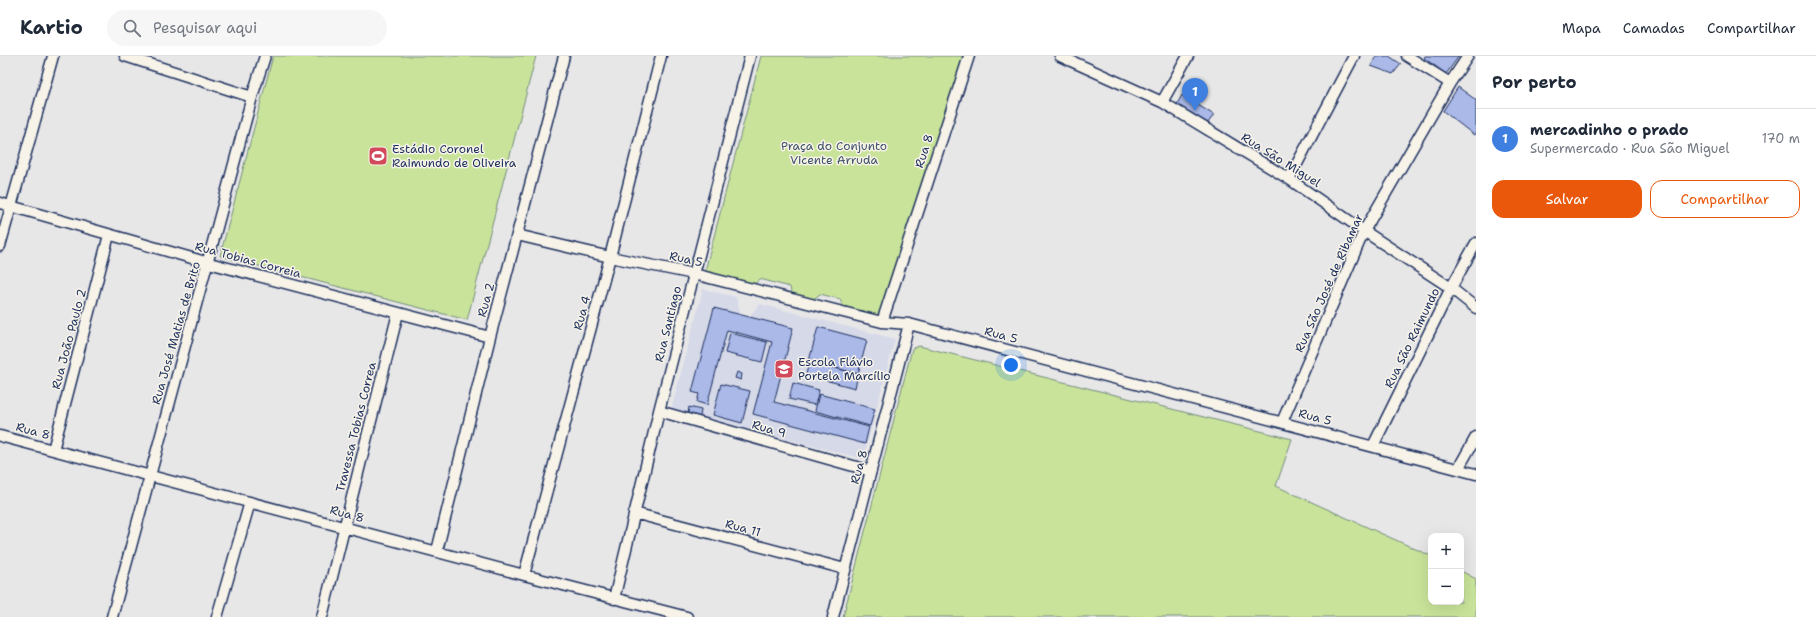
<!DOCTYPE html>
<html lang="pt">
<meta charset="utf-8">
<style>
body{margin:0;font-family:"Shantell Sans",sans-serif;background:#f6f6f7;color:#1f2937}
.controls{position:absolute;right:12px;bottom:12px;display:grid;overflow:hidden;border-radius:8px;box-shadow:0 4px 16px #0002}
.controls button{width:36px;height:36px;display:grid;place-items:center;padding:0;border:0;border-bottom:1px solid #e0e1e3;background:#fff;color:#1f2937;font:20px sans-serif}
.you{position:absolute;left:1011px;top:309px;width:14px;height:14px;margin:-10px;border:3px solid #fff;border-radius:50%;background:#1a73e8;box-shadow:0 0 0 6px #1a73e833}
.badge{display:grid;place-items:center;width:26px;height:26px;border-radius:50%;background:#ea580c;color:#fff;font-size:13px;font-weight:700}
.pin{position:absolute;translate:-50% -33px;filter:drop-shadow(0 1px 2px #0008)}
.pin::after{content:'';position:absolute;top:21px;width:14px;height:12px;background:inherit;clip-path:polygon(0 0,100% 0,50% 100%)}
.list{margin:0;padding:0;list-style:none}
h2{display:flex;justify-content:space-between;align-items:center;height:52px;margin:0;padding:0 16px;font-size:17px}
h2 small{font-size:13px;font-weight:400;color:#747a83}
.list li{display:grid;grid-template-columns:26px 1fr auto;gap:12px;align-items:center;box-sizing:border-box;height:60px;padding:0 16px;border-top:1px solid #e0e1e3}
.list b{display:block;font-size:15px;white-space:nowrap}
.list p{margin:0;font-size:13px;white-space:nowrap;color:#747a83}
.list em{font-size:13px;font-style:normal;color:#747a83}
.actions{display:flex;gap:8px;padding:12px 16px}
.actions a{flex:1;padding:9px 0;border:1px solid #ea580c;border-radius:12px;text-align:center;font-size:14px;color:#ea580c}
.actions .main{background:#ea580c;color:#fff}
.icon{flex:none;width:22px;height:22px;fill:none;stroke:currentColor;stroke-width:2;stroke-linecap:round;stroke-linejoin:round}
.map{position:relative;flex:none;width:1476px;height:561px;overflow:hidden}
header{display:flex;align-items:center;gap:24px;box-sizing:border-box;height:56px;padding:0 20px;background:#fff;border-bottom:1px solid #e0e1e3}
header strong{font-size:19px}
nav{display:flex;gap:22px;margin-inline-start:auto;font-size:14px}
.search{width:280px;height:36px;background:#f6f6f7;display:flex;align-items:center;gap:10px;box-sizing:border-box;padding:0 14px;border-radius:22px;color:#747a83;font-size:15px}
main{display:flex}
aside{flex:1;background:#fff}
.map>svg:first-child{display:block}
.built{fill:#d6d9e8}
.green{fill:#c9e49a;stroke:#728a7c}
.building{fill:#abb9e9;stroke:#1b2f5e}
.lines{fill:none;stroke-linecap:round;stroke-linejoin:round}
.street-casing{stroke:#1b2f5e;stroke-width:13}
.street{stroke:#f7f3e8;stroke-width:10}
.labels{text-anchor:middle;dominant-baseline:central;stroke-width:3;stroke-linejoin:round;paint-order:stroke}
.park-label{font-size:12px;fill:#3e536a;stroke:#f7f3e8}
.poi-label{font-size:12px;fill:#1b2f5e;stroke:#f7f3e8;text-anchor:start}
.street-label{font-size:12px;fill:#1b2f5e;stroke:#f7f3e8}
</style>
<header>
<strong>Kartio</strong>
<div class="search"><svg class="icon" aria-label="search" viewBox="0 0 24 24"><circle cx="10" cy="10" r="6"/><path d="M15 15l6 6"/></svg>Pesquisar aqui</div>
<nav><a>Mapa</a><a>Camadas</a><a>Compartilhar</a></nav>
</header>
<main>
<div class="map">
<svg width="1476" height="561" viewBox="0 0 1476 561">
<rect width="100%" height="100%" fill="#e8e7e8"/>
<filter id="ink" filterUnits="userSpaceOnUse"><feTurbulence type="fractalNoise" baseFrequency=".025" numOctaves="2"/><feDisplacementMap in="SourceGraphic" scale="8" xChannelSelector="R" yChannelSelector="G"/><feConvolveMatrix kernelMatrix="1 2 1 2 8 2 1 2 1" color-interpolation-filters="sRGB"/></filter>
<g filter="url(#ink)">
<!-- built -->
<path class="built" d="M703,233L736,241L741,258L745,260H749L760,248L895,283L863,403L671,354Z"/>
<!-- green -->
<path class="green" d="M273,0H536L467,264L220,200Z
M761,0H968L880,259L876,263L844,254L840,243L820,238L811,245L792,240L790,231L760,223L752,230L708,218L705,215Z
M919,290L1292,383L1276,430L1431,500V546H1461V515L1476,523V561H843L912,293Z"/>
<!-- building -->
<path class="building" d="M1376,0H1389L1401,8L1393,18L1371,10Z
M1425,0H1459L1446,18L1424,2Z
M1458,31L1476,44V76L1474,79L1443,55Z
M1182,39L1214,59L1207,68L1176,50Z
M714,252L793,272L774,346L869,371L865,388L753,358L772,286L727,274L707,349L697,346L699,338L692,336Z
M818,271L867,284L858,318L809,305Z
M730,277L767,286L762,306L725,297Z
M809,305L858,318L855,332L806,319Z
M737,316L742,318L741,324L735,322Z
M793,327L819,334L815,349L789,343Z
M721,328L750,335L742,367L713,359Z
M819,338L875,353L870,370L815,355Z
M689,351L701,354L700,361L688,357Z"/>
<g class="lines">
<defs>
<path id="street" d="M125,0L252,41
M1060,0L1162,46L1289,123L1364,175L1451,232L1476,252
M1407,0L1450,27
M1162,46L1188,0
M1289,123L1354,0
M0,147L209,207L490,281
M517,179L610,201L694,218L882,266L909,268L1476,418
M0,190L53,0
M882,266L969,0
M659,355L871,415
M1282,366L1364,175L1450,27L1468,0
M0,380L524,519L687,561
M1373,390L1451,232L1476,187
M53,394L109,179
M1458,413L1476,381
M634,457L845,513
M437,495L490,281L564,0
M524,519L610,201L661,0
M614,543L659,355L750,0
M112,561L252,41L265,0
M217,561L250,446
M322,561L398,257
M833,561L909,268"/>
</defs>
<!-- street casing -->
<use href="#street" class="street-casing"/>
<!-- street -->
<use href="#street" class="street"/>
</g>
</g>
<!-- icons -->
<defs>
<symbol id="stadium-square" viewBox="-11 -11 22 22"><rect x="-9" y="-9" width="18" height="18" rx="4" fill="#d1495b" stroke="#f7f3e8"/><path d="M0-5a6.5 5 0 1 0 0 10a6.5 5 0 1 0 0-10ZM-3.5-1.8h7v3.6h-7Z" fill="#fff"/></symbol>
<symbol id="school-square" viewBox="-11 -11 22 22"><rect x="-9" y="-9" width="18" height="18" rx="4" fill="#d1495b" stroke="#f7f3e8"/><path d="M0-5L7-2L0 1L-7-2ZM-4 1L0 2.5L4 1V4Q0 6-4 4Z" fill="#fff"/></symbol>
</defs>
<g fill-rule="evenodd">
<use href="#stadium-square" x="367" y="89" width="22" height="22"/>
<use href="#school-square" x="773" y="302" width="22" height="22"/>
</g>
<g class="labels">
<!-- park labels -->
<g class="park-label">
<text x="834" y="90">Praça do Conjunto<tspan x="834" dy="14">Vicente Arruda</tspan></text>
</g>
<!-- poi labels -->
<g class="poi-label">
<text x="392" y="93">Estádio Coronel<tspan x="392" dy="14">Raimundo de Oliveira</tspan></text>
<text x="798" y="306">Escola Flávio<tspan x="798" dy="14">Portela Marcílio</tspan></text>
</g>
<!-- street labels -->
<g class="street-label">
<text transform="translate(924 95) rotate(-72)">Rua 8</text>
<text transform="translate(1281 104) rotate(32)">Rua São Miguel</text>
<text transform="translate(686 203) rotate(12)">Rua 5</text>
<text transform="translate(248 204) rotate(15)">Rua Tobias Correia</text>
<text transform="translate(1329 227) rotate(-66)">Rua São José de Ribamar</text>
<text transform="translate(486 244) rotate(-75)">Rua 2</text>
<text transform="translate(582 257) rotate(-75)">Rua 4</text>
<text transform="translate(668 268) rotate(-76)">Rua Santiago</text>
<text transform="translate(176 277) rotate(-74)">Rua José Matias de Brito</text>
<text transform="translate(1001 279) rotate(15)">Rua 5</text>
<text transform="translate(1412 282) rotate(-64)">Rua São Raimundo</text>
<text transform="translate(69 283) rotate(-75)">Rua João Paulo 2</text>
<text transform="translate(1315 361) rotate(14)">Rua 5</text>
<text transform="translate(356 371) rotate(-76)">Travessa Tobias Correa</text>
<text transform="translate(769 373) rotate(16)">Rua 9</text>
<text transform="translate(33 375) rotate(15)">Rua 8</text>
<text transform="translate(859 411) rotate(-75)">Rua 8</text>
<text transform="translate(347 458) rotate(15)">Rua 8</text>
<text transform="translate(743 472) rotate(15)">Rua 11</text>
</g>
</g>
</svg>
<div class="controls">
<button>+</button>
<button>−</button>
</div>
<div class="you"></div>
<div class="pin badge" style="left:1195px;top:55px;background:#3f7fe0">1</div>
</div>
<aside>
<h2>Por perto<small></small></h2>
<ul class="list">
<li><span class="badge" style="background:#3f7fe0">1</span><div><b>mercadinho o prado</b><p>Supermercado · Rua São Miguel</p></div><em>170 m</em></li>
</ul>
<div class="actions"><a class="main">Salvar</a><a>Compartilhar</a></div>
</aside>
</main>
